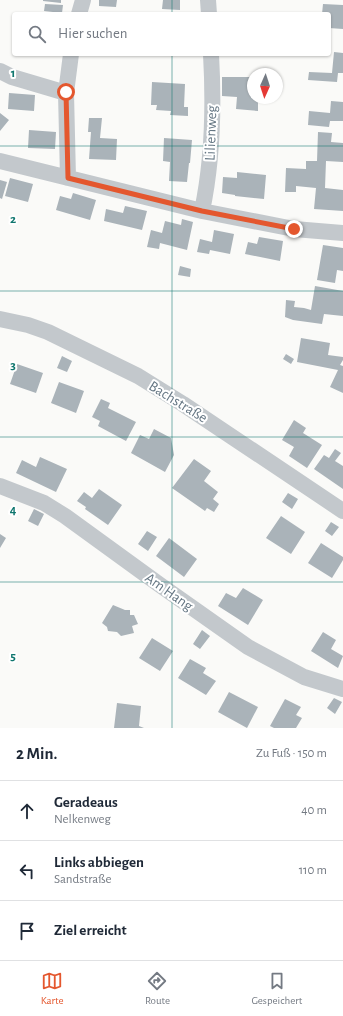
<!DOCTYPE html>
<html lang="de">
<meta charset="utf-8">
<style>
body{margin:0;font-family:"Alegreya Sans",sans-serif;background:#f6f6f7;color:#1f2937}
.compass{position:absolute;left:247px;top:68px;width:36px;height:36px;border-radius:50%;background:#fff;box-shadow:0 1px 3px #0004;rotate:183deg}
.stop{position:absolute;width:12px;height:12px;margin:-9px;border:3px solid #e4572e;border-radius:50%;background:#fff}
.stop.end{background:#e4572e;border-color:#fff;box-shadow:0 1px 4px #0008}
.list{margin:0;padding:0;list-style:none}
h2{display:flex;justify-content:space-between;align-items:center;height:52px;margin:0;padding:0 16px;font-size:17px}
h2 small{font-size:13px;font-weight:400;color:#747a83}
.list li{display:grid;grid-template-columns:26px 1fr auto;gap:12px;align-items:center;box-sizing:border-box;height:60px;padding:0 16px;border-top:1px solid #e0e1e3}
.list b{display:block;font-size:15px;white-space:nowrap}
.list p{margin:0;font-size:13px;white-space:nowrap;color:#747a83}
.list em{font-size:13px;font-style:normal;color:#747a83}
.icon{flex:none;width:22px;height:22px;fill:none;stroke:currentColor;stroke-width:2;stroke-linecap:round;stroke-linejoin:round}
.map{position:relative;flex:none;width:343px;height:728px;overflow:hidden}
.search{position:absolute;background:#fff;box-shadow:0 1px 3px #0004;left:12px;right:12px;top:12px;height:44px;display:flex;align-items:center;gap:10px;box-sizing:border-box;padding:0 14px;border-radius:4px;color:#747a83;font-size:15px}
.sheet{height:232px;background:#fff}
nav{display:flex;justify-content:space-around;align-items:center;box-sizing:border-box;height:56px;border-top:1px solid #e0e1e3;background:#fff;font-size:11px;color:#747a83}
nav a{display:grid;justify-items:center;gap:2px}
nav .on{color:#e4572e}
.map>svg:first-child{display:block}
.building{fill:#aab3b9}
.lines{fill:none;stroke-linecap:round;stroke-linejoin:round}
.street{stroke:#c3c8cc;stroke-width:16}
.route{stroke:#e4572e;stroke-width:5}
.grid{fill:none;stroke:#0f766e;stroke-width:1;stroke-opacity:0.55}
.labels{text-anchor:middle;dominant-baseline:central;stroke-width:4;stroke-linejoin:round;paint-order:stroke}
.street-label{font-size:15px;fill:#657683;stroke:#fff}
.grid-label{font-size:13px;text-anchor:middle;font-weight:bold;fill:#0f766e;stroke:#fff;stroke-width:4;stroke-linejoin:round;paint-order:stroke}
</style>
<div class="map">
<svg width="343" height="728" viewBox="0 0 343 728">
<rect width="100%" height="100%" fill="#fafaf8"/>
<!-- building -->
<path class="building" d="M43,0H61V3L43,1Z
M99,0H117L116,7L99,6Z
M163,0H180V10L162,9Z
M45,4L63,5L62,13L44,11Z
M323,4L343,5V29L329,28V14H322Z
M334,52L343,53V73H338L337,82L308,80L309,72L332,73Z
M222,77H251V98L258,99V111L236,109L237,97L222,96Z
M152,82L185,84L184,107H188V116L170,115L171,111L156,110L157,105H151Z
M9,93L35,95L34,111L8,109Z
M331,101L343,102V121H330L329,127L308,125L309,111L330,113Z
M0,113L9,120L0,131Z
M89,118H102L100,138L117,139L116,160L89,159L91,132H88Z
M29,130L56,132L55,149L28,148Z
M318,132L332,133L331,142L343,143V162L326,161L325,188L343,190V211L314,209L316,188L296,186V192H285L286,168L306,169V161H317Z
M164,138L192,140L190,163H189L187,182L169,181L170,162L163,161Z
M237,172L266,175L264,199L235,196V195L222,193L223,177L237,178Z
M10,178L33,184L28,202L5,196Z
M0,180L7,182L2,199L0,198Z
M73,193L96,200L90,220L56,210L60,196L71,199Z
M125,206L147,211L142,230L104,221L106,209L123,213Z
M182,219L193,222L187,250L160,243L159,249L147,247L151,230L162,233L165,221L181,225Z
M214,230L234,234L230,254L210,250L209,254L197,252L200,239L212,242Z
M259,237L283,241L280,261L245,254L248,242L257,244Z
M323,245L343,248V271L337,270L335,283L317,280Z
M180,266L191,269L190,277L178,275Z
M315,286L343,291V316L324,314L322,324L293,320L285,317L286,300L295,301L294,307L304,308L311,310Z
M301,338L330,343L328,355L343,357V360L340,365L343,366V393L330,387L338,370L297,362Z
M286,354L294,359L291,364L283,359Z
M62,356L72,361L67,372L57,368Z
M17,364L43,373L36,393L10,384Z
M59,382L84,391L76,413L51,403Z
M101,399L110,403L108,408L136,422L126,441L98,426L100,421L92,417Z
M294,420L306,428L303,433L322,445L307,468L289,456L294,447L282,440Z
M154,429L171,438L174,455L165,472L131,453L140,435L149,439Z
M335,449L341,453L335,461L343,466V489L314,469L324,455L329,458Z
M40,457L67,469L56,492L16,473L22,460L36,467Z
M194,459L211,471L204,481L218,492L213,499L219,504L214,512L207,508L205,511L172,488Z
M99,489L122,505L108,525L85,509L86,507L77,501L84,492L92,498Z
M288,493L298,499L292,509L282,502Z
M34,509L44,514L38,526L28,521Z
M281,516L305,532L291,554L266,538Z
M331,522L339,527L332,536L325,531Z
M147,531L157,537L148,551L138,544Z
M0,534L6,538L0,548Z
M169,538L197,559L184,577L156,556Z
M321,543L343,557V560L332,578L308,563Z
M243,588L263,600L248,625L218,606L226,593L236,598Z
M113,605L125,610H130V615H134L138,624L132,626L134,633L121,636L117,632L108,631L107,627L102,623Z
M202,630L210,636L200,649L193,644Z
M323,632L336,640L331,649L343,656L338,668L311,651Z
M152,638L173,651L160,671L139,658Z
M190,659L206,668L203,673L216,681L206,695L178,678Z
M229,692L258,707L247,728L218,712Z
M334,698L342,702L335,714L327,708Z
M285,699L301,707L296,715L302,718L296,728H274L270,726Z
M117,703L141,706L139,726L144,728H114Z"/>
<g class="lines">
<!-- street -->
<path class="street" d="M208,0L209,14
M79,14L83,0
M0,71L12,77L66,93
M0,161L202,211L294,229L343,233
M68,178L66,93L71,54
M202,211C213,159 214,107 211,54
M0,319L28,325L48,332L138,376L183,404L343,511
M0,486L44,503L65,516L160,585L248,647L304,677L343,689"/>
</g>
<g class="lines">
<!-- route -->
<path class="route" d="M66,92L68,178L202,211L294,229"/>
</g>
<!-- grid -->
<path class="grid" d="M172,0V14M172,54V728M0,146H343M0,291H343M0,437H343M0,582H343"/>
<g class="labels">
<!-- street labels -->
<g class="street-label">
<text transform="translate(211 133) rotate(-88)">Lilienweg</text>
<text transform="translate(178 402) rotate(32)">Bachstraße</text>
<text transform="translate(169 592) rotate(35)">Am Hang</text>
</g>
</g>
<g class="grid-label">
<text x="13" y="77">1</text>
<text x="13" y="223">2</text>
<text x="13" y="369">3</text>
<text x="13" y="514">4</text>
<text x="13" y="660">5</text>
</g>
</svg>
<svg class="compass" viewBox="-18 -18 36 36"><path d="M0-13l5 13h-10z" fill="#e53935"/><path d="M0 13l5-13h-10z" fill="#747a83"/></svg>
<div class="stop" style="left:66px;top:92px"></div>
<div class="stop end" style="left:294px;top:229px"></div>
<div class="search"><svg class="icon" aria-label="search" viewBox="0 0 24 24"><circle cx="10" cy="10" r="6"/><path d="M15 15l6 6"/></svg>Hier suchen</div>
</div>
<section class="sheet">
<h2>2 Min.<small>Zu Fuß · 150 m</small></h2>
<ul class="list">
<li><svg class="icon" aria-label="ahead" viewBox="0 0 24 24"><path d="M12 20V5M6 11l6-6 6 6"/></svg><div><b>Geradeaus</b><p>Nelkenweg</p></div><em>40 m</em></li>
<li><svg class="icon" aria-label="left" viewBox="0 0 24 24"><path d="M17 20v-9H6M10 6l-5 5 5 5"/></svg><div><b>Links abbiegen</b><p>Sandstraße</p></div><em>110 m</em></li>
<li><svg class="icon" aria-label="arrive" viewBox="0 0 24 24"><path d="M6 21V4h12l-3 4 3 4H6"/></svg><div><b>Ziel erreicht</b></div></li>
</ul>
</section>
<nav>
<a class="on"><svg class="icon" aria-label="map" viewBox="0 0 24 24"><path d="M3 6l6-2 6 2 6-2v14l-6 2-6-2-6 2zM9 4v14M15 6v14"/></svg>Karte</a>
<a><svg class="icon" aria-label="directions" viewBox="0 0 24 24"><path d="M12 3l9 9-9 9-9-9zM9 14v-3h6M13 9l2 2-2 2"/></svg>Route</a>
<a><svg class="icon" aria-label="saved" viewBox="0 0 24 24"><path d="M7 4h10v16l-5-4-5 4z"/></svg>Gespeichert</a>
</nav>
